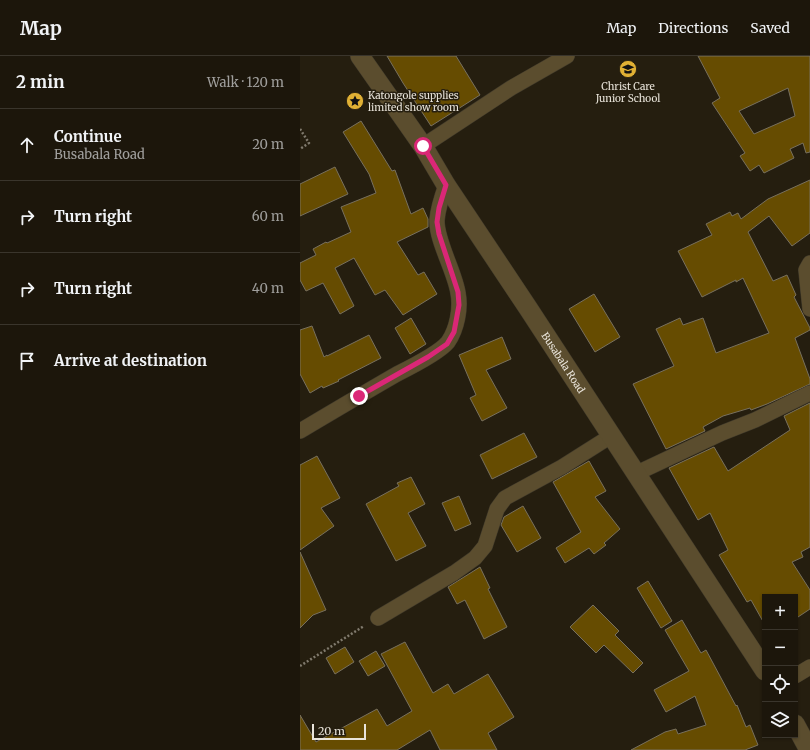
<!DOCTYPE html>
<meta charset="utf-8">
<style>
body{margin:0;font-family:Merriweather,serif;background:#292319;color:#f1f3f6}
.controls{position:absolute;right:12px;bottom:12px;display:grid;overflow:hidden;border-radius:0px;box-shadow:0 1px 3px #0004}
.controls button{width:36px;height:36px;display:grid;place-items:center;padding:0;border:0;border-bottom:1px solid #3a352c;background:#1c160b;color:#f1f3f6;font:20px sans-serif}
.scale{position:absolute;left:12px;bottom:10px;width:54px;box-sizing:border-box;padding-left:4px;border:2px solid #e9e4da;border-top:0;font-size:11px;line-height:14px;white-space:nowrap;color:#e9e4da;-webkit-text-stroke:3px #251e0f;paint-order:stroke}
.stop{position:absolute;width:12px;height:12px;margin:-9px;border:3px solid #db2777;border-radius:50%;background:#fff}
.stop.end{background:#db2777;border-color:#fff;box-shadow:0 1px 4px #0008}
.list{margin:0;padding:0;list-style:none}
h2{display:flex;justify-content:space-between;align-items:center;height:52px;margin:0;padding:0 16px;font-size:17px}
h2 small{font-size:13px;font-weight:400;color:#a09f9d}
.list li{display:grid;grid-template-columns:26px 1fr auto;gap:12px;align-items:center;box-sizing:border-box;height:72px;padding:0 16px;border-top:1px solid #3a352c}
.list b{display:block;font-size:15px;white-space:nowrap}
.list p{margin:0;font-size:13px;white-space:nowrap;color:#a09f9d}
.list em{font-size:13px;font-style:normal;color:#a09f9d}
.icon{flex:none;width:22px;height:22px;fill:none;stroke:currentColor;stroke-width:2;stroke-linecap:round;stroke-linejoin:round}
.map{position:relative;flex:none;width:510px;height:694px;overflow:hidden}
header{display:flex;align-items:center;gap:24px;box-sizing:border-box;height:56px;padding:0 20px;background:#1c160b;border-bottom:1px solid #3a352c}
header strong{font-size:19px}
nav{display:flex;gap:22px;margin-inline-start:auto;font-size:14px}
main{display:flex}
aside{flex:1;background:#1c160b}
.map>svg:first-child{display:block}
.building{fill:#664c01;stroke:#78705e;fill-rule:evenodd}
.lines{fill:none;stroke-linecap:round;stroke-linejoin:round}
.minor-casing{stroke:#403a2b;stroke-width:16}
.tertiary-casing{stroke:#403a2b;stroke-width:20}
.path{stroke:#807a6d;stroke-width:2.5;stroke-dasharray:2 2;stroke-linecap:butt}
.minor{stroke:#5b4d2e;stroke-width:15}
.tertiary{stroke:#5b4d2e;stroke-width:19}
.route{stroke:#db2777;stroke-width:5}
.labels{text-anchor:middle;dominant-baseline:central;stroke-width:3;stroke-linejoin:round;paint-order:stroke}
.poi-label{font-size:10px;fill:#e9e4da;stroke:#251e0f}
.street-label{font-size:10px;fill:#e9e4da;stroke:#251e0f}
</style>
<header>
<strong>Map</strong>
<nav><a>Map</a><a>Directions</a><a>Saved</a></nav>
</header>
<main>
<aside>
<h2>2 min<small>Walk · 120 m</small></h2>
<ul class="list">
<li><svg class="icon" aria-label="ahead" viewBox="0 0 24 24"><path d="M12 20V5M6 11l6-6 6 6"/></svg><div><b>Continue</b><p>Busabala Road</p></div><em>20 m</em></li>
<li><svg class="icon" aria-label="right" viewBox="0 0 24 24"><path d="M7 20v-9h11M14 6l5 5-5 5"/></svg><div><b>Turn right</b></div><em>60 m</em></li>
<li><svg class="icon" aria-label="right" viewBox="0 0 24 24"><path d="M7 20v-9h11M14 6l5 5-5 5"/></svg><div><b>Turn right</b></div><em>40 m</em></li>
<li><svg class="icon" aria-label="arrive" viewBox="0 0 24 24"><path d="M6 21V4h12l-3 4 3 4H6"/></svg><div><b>Arrive at destination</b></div></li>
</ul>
</aside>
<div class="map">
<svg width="510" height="694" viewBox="0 0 510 694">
<rect width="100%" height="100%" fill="#251e0f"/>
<!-- building -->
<path class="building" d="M87,0H156L180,39L131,70L103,27Z
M398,0H510V96L506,97L503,87L490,93L494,102L464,117L459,109L450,115L440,100L445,97L412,47L420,42ZM488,32L495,60L454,78L439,55Z
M61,65L92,115L95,114L111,158L123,152L128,163V171L97,186L118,219L124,216L137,238L103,259L85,234L75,239L54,202L35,212L54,250L40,258L23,227L6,235L0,224V207L16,199L13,193L26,186L27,187L51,176L41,151L76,137L69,118L43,76Z
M35,111L48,138L0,160V128Z
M510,124V177L492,190L469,160L448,176L473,225L487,219L496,239L494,241L510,272V274L495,282L510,323V328L467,348L451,354L450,352L423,360L403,371L405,375L366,393L333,328L374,310L356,273L380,262L383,269L403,262L416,297L469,277L443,222L436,226V224L402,241L378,195L412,179L406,168L430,156L432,160L438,157L441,163L468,143Z
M294,238L320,281L295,296L269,253Z
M111,262L126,288L110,298L95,272Z
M12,270L24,301L27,299V300L69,279L81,302L38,324L39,325L23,332L22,330L10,337L0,318V274Z
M202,281L211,303L186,314L207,352L182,365L170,342L176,339L159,299Z
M510,347V491L501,496L503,501L492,506L510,534V553L495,563V541H465V569L451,544L447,546L419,499L428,494L410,457L398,464L369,412L414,391L428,415L490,374L484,360Z
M224,377L237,401L192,423L180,399Z
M17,400L40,442L21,452L34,470L0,494V409Z
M289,405L306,435L295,441L320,473L304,487L306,489L294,498L289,492L265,507L256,492L281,476L253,426Z
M111,421L125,448L108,457L126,490L96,505L66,448L99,430L97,427Z
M159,440L171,468L155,475L142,447Z
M223,450L241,482L217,496L201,469L204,461Z
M0,496L26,554L13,559L0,572Z
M180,511L190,532L188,533L207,571L184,583L165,544L157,548L148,531Z
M348,525L372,565L361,572L337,532Z
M293,549L319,575L315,579L343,607L333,617L304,589L296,597L270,571Z
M382,564L401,597L406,594L436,650L437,649L446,671L450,669L458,689L445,694H331L365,676L376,673L378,678L406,669L395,640L366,656L354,634L389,615L365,574Z
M105,586L133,637L148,628L154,638L188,618L214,661L188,677L197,694H140L130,674L97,694H0V659L16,686L77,653L87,670L112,655L81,598Z
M45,591L54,606L35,618L26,602Z
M76,595L85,610L68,620L59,605Z"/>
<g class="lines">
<defs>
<path id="minor" d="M123,90L211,32L267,0
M510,207L506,214L510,253
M0,375C32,356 64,337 97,318C109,312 140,296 148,286C157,273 161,252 158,237C155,216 136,184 137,164C138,152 142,140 146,129
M335,418L422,377L455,364L510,337
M78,562L154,517L175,502L185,490L197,453L205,442L262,411L311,380
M495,620L510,611"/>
<g id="tertiary">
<path id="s1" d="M60,0L123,90L146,129L228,252L465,615"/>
<path d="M495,668L509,694"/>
</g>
</defs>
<!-- minor casing -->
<use href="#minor" class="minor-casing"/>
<!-- tertiary casing -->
<use href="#tertiary" class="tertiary-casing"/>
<!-- path -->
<path class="path" d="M0,73L9,87L0,93
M0,610L64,570"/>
<!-- minor -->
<use href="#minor" class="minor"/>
<!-- tertiary -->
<use href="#tertiary" class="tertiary"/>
</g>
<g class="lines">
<!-- route -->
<path class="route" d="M59,340L128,301L147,288L154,276L159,249L158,236L139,178L137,166L139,152L146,129L123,90"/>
</g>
<!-- icons -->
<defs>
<symbol id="school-disc" viewBox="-11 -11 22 22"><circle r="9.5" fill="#e0b034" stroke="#251e0f"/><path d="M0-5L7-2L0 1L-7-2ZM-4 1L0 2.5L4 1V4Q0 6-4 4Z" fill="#111"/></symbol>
<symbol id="sight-disc" viewBox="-11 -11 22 22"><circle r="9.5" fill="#e0b034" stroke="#251e0f"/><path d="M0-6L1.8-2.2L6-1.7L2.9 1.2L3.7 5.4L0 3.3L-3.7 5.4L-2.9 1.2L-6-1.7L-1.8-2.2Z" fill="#111"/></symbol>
</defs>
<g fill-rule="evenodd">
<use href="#school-disc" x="318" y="3" width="20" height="20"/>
<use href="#sight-disc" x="45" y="35" width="20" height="20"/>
</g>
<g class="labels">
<!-- poi labels -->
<g class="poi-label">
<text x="328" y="30">Christ Care<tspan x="328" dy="12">Junior School</tspan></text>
<text x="68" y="39" text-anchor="start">Katongole supplies<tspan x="68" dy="12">limited show room</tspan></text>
</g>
<!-- street labels -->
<g class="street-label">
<text stroke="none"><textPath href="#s1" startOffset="368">Busabala Road</textPath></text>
</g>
</g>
</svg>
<div class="controls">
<button>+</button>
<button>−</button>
<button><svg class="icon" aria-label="locate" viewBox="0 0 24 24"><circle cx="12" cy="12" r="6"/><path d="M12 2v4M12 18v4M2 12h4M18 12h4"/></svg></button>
<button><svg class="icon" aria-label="layers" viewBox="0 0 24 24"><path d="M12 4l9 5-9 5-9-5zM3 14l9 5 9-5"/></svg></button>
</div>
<div class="scale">20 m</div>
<div class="stop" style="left:123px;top:90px"></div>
<div class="stop end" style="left:59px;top:340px"></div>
</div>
</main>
